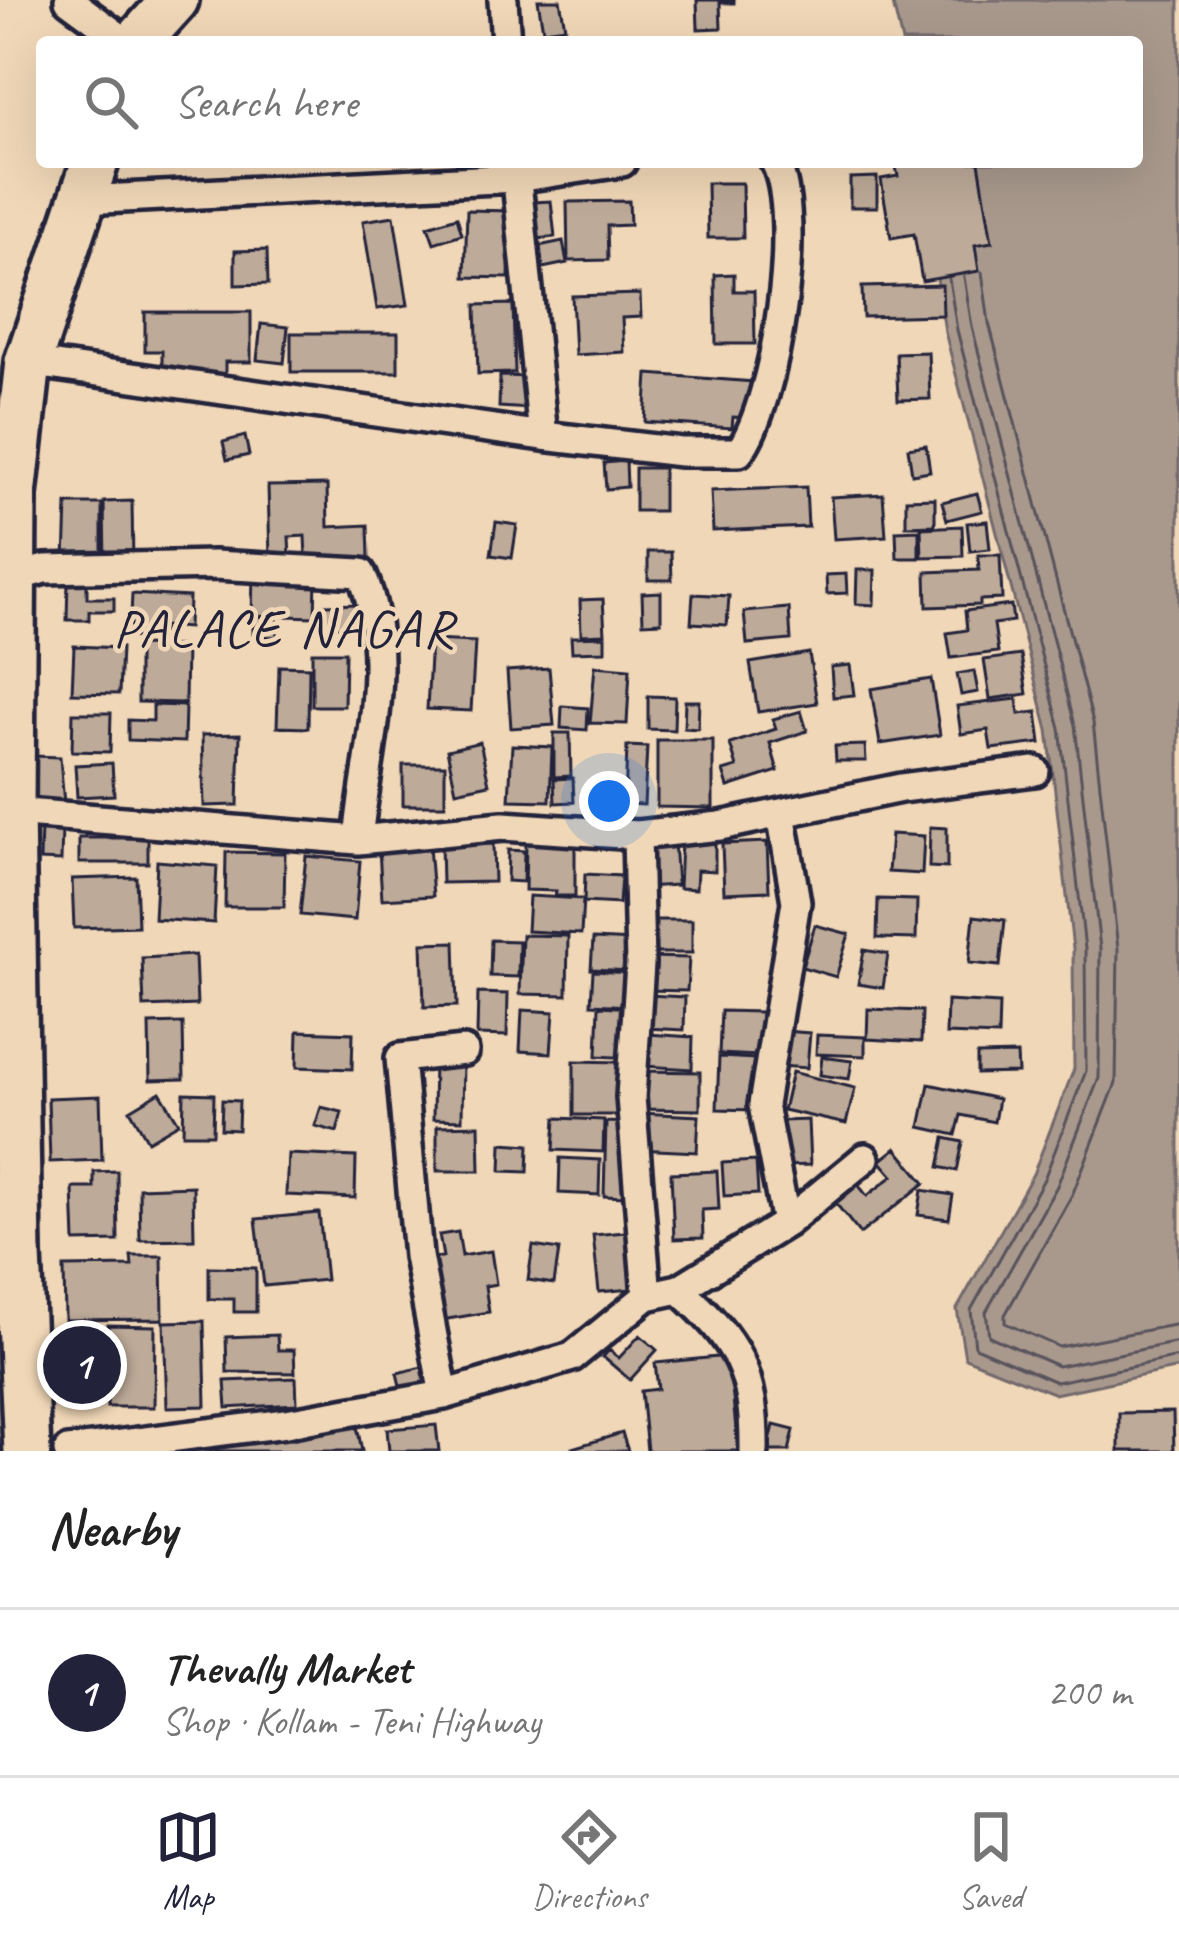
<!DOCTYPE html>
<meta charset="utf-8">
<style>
body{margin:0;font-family:Caveat,sans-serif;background:#f6f6f6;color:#222}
.you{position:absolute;left:609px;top:801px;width:42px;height:42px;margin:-30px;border:9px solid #fff;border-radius:50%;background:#1a73e8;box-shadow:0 0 0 18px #1a73e833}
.badge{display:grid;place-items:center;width:78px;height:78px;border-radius:50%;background:#22223b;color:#fff;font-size:39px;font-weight:700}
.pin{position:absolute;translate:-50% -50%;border:6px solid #fff;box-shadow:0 3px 12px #0006}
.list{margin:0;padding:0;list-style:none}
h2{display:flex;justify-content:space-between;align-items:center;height:156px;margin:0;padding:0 48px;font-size:51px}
h2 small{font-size:39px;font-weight:400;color:#767676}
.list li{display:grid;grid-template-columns:78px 1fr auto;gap:36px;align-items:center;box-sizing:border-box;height:168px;padding:0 48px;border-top:3px solid #e0e0e0}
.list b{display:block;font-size:45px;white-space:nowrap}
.list p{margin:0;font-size:39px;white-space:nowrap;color:#767676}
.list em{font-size:39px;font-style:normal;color:#767676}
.icon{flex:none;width:66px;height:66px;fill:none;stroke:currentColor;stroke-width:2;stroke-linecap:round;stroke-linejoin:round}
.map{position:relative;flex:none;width:1179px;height:1451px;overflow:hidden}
.search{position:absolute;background:#fff;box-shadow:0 12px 48px #0002;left:36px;right:36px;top:36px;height:132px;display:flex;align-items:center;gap:30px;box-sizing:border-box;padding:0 42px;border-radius:12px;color:#767676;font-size:45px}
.sheet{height:324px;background:#fff}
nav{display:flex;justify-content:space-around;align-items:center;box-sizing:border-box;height:168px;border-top:3px solid #e0e0e0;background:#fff;font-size:33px;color:#767676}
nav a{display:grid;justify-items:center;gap:6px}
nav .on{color:#22223b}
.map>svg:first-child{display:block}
.water{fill:#a9998d;stroke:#73696c;stroke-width:3}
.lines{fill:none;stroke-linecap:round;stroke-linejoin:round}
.shore{stroke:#58525c;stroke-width:3}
.building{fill:#bdaa98;stroke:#22223b;stroke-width:3}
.street-casing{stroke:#22223b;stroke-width:36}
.primary-casing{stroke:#22223b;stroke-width:54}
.street{stroke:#f0d7b7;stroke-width:27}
.primary{stroke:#f0d7b7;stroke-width:45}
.labels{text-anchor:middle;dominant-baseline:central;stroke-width:9;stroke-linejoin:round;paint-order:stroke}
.neighbourhood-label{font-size:54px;letter-spacing:3px;fill:#22223b;stroke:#f0d7b7}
</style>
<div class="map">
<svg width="1179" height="1451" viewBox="0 0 1179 1451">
<rect width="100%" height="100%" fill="#f0d7b7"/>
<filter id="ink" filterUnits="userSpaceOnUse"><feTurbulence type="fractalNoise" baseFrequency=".00833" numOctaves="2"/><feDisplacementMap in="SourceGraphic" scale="24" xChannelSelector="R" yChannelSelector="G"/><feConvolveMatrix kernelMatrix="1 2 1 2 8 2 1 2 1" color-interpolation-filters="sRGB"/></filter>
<g filter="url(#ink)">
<!-- water -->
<path class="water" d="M892,0H1179V1368L1055,1394L965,1358L957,1309L1033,1174L1074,1069L1073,949L1048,730L945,332L920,162H1137V42H902Z"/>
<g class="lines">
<!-- shore -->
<path class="shore" d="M982,272L989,323L1093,722L1118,949L1116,1083L1073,1193L1005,1315V1323L1059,1347L1179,1324
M964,277L972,327L1075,725L1100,949L1099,1078L1057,1186L986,1312L989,1336L1058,1366L1179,1342
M949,279L957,330L1060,728L1085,949L1086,1071L1044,1179L971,1310L975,1347L1056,1382L1179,1357"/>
</g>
<!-- building -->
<path class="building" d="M538,0H560L565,27L543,30Z
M697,0H734V3H720L721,28L698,29Z
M926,162H979L992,242L975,245L979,271L922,281L914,234L891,238L881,179L898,176L896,167Z
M877,177V207H850V178Z
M707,183H742L743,238H708Z
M551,201L555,237L537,239L534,202Z
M629,201L630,225L607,226L608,260L568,261L567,202Z
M467,210L511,211L509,278L465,277Z
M394,216L408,305L377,309L363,221Z
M457,217L462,234L434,243L428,226Z
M563,241L567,263L543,268L539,246Z
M267,250L268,284L235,285V251Z
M734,274V291H754L755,344H716L715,275Z
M942,285L943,315L863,317L862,287Z
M640,294L641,317L622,318L624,352L575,355L572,296Z
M513,304L515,373L478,374L476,305Z
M145,312H251V362H225V376H162V351H145Z
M261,324L288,327L284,363L257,360Z
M291,333H398V372H291Z
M928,352L930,399L898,400L896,353Z
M648,374L754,382L751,418L733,417L732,428L645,422Z
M500,376L532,377L530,409L499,407Z
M245,436L249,455L227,460L223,442Z
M926,445L930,471L912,474L908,448Z
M626,461L627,487L606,489L604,463Z
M635,468H663V511H635Z
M327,485L328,527L368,525L369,557L306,559L305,536L289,537L290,557L270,558L268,486Z
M806,487L808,527L713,531L711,491Z
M977,493L982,511L947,520L942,502Z
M883,494L886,536L834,539L831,497Z
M935,498V525L906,526V499Z
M132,501L133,564H105L104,502Z
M67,504H102V560H65Z
M987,521L990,549L970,551L967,523Z
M496,522L517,525L512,558L491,555Z
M962,526L963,556L922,557L921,528Z
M919,530V558H897L896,531Z
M648,552H671L672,580H648Z
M978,555H1000L1002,599L980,600V605L927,607L926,572L979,570Z
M857,570H875L874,605L856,604Z
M846,574L847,593L827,594L826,575Z
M253,575L316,577L315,617L252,615Z
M68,579H87V598H114V611H89V620H67Z
M661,592V622L643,623L642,593Z
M132,594L189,597L188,628L163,626L162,639L130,637Z
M693,594L729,596L727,625L691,623Z
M603,599L605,634L581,635L580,600Z
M360,604L361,626L324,627V605Z
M1011,605L1013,621L994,624L998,652L951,658L947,633L967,630L965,611Z
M789,608L791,640L747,644L744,612Z
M253,616L277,617V637L253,636Z
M605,636V651L572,652L571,637Z
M431,640L475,642L471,711L427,709Z
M138,645L186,646L185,703L138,702Z
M74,646L121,648L119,694L72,693Z
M312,652H345L344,706H312Z
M809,653L817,703L758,712L750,663Z
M1021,655L1027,694L990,699L984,660Z
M850,665L854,695L833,697L831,667Z
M279,666L309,667L308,728L277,727Z
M595,666L630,669L627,724L590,723Z
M549,668L554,725L511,728L507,671Z
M974,671L978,692L961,695L957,674Z
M931,679L940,735L880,744L871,689Z
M648,696L675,697L674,730L648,729Z
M1017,699L1019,714L1037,712L1041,743L991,749L988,730L961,734L957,706Z
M685,701H699L698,729L684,728Z
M153,705L185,706L184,742L128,740V720L153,721Z
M562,706L588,708L587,730L561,728Z
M801,711L807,731L770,743L778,771L728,787L723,771L737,767L730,744L776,729L773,719Z
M73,713H111L110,752L72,751Z
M554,733H570L571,776L554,777Z
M240,734L238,805L204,806L202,735Z
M657,740H713V808L657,807Z
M480,742L489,784L456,791L447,750Z
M512,745L552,747L550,801L509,800Z
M865,745L866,761H836L835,746Z
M627,746L647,747L644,805L625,804Z
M33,756L60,757L64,804H31Z
M112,763L114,795L77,797L75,765Z
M403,765H445V805H403Z
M573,778L574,802L555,803L554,779Z
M41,826L62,827L61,861L40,860Z
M930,827L947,828V868L929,867Z
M891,834L924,836L922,874L888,872Z
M79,838H148V863H79Z
M674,841L677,885L644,887L642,843Z
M681,842H715V871L697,870L696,889L679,888Z
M767,842L769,891L724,893L722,844Z
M441,844H493L494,882L442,883Z
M526,844H575V896H555L556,891L525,890Z
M429,846L433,896L382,899L379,849Z
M508,850L524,851L523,882L507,881Z
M226,852L285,853L284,907H225Z
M306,856L360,861L355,920L300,915Z
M157,861L217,866L214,923L154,919Z
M585,874L621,876L619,904L584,902Z
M136,877L138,926L74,928L72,879Z
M529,896L583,899L581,934L527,931Z
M878,899L917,900L916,939L877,938Z
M974,916L1005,920L1000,966L969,963Z
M656,920H692V953H655Z
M815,925L849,934L836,977L802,967Z
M522,935L568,936L567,995L520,994Z
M593,939L633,941L632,971L591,969Z
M491,940L519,941L518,977L490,976Z
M455,942L457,1006L424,1007L422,943Z
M864,950L888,954L883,988L858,984Z
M195,955L197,1005L144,1007L142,958Z
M647,957L689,958L687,991L646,990Z
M593,971L632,973L631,1006L591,1004Z
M478,993L508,994L507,1036L477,1035Z
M647,995L685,997L684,1030L645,1028Z
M947,1001L999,1004L998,1036L946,1034Z
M599,1006L634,1008L632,1058L597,1056Z
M868,1009L922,1011L921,1042L867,1039Z
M522,1010L554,1012L551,1053L520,1051Z
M721,1011L761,1012L759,1056L719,1054Z
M183,1023L184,1079L150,1080L149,1024Z
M298,1031L353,1033L352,1069L297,1067Z
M783,1031L810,1033L807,1068L780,1066Z
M647,1034L693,1037L692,1069L645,1066Z
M817,1035L865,1037V1056L816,1054Z
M1017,1054L1018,1073L977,1074V1055Z
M719,1057L755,1059L753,1110L717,1109Z
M822,1057L852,1061L849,1079L820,1075Z
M434,1058L463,1059L462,1120L433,1119Z
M574,1061L622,1062L621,1115H574Z
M641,1071L700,1072V1110L640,1109Z
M792,1072L855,1088L846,1124L783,1110Z
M929,1084L998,1099L994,1122L961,1115L956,1135L920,1127Z
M160,1092L179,1123L148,1141L130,1110Z
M184,1093L214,1094L213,1134H183Z
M100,1096L102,1160L50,1162L48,1098Z
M222,1100L239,1101L238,1130L221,1129Z
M321,1107L342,1112L337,1132L315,1126Z
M639,1113L699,1116L697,1152L637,1149Z
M556,1118L604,1120L603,1152L554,1150Z
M808,1120L810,1165L784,1166L782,1121Z
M606,1122L629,1123L626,1197L604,1196Z
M479,1125L480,1171H437V1126Z
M945,1138L963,1142L957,1171L939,1167Z
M502,1143L529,1145L528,1172L501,1171Z
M896,1148L925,1183L860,1234L834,1201L857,1183L867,1196L893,1176L880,1161Z
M288,1154L356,1157L355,1198L286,1195Z
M560,1158L600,1160L599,1195L559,1193Z
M756,1161L758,1194L724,1196L722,1163Z
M117,1171L118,1241L75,1242L73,1188H94V1172Z
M717,1171L719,1209L702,1210L703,1238L674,1239L671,1173Z
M193,1186L194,1239L140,1240L139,1188Z
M922,1190L953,1195L949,1219L918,1215Z
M319,1213L326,1280L264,1286L256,1219Z
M636,1231L642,1288L599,1292L593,1235Z
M458,1232L462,1256L491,1251L496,1284L485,1286L489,1312L442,1320L432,1258L443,1257L439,1235Z
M533,1246L559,1250L554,1284L528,1280Z
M131,1256H162L163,1319L65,1320L64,1267L132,1266Z
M209,1267L256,1268V1312H234V1299H209Z
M204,1321L206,1406L167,1407L164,1322Z
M108,1325L155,1326L154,1407H107Z
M277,1335L278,1350H294L295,1373L227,1372L226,1337Z
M640,1335L657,1350L630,1380L603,1357L609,1350L619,1358Z
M58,1350L83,1351L82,1376L57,1375Z
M729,1356L738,1451H647L641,1391L658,1389L655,1363Z
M422,1367L426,1384L401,1390L397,1373Z
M296,1378L297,1404L227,1408L225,1381Z
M1173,1412L1174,1451H1119V1413Z
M355,1416L362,1451H205L204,1442Z
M436,1425L439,1451H389L387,1429Z
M774,1425L794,1430L789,1451H768Z
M622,1433L628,1451H573L572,1448Z"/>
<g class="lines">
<defs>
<path id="street" d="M69,0L126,42
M503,0L506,42
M515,162L543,436
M83,200L516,178L622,162
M28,362L543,436L681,452H739C776,403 804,217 775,162
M4,580L45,569L214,565L361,573C397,655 366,754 358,840
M0,811L358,840L503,826L637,835L720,826L781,813L796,902L763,1105L786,1223
M781,813L901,788L1035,771
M637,835L640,964L631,1097L647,1296
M679,1289C737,1341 755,1371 754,1451
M444,1395L418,1256L400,1058L464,1051
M68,1451L286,1423L444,1395L572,1357L647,1296L679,1289L786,1223L865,1158"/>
<path id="primary" d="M137,42L175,0
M27,1451L18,1254L11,811L13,495L28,362L95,162"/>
</defs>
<!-- street casing -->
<use href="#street" class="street-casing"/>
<!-- primary casing -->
<use href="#primary" class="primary-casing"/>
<!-- street -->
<use href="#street" class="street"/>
<!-- primary -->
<use href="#primary" class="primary"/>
</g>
</g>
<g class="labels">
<!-- neighbourhood labels -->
<g class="neighbourhood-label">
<text x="284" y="628">PALACE NAGAR</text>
</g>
</g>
</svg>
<div class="you"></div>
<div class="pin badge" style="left:82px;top:1365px">1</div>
<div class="search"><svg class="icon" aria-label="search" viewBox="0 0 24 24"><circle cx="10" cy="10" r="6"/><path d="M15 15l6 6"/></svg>Search here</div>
</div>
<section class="sheet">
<h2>Nearby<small></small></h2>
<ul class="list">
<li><span class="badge">1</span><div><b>Thevally Market</b><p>Shop · Kollam - Teni Highway</p></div><em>200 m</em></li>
</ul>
</section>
<nav>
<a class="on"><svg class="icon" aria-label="map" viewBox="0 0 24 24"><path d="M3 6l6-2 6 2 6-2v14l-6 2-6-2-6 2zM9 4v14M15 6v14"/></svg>Map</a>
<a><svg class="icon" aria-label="directions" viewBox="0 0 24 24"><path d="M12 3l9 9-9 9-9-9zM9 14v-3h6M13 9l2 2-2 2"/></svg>Directions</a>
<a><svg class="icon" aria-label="saved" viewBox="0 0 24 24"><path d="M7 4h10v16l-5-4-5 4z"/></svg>Saved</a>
</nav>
